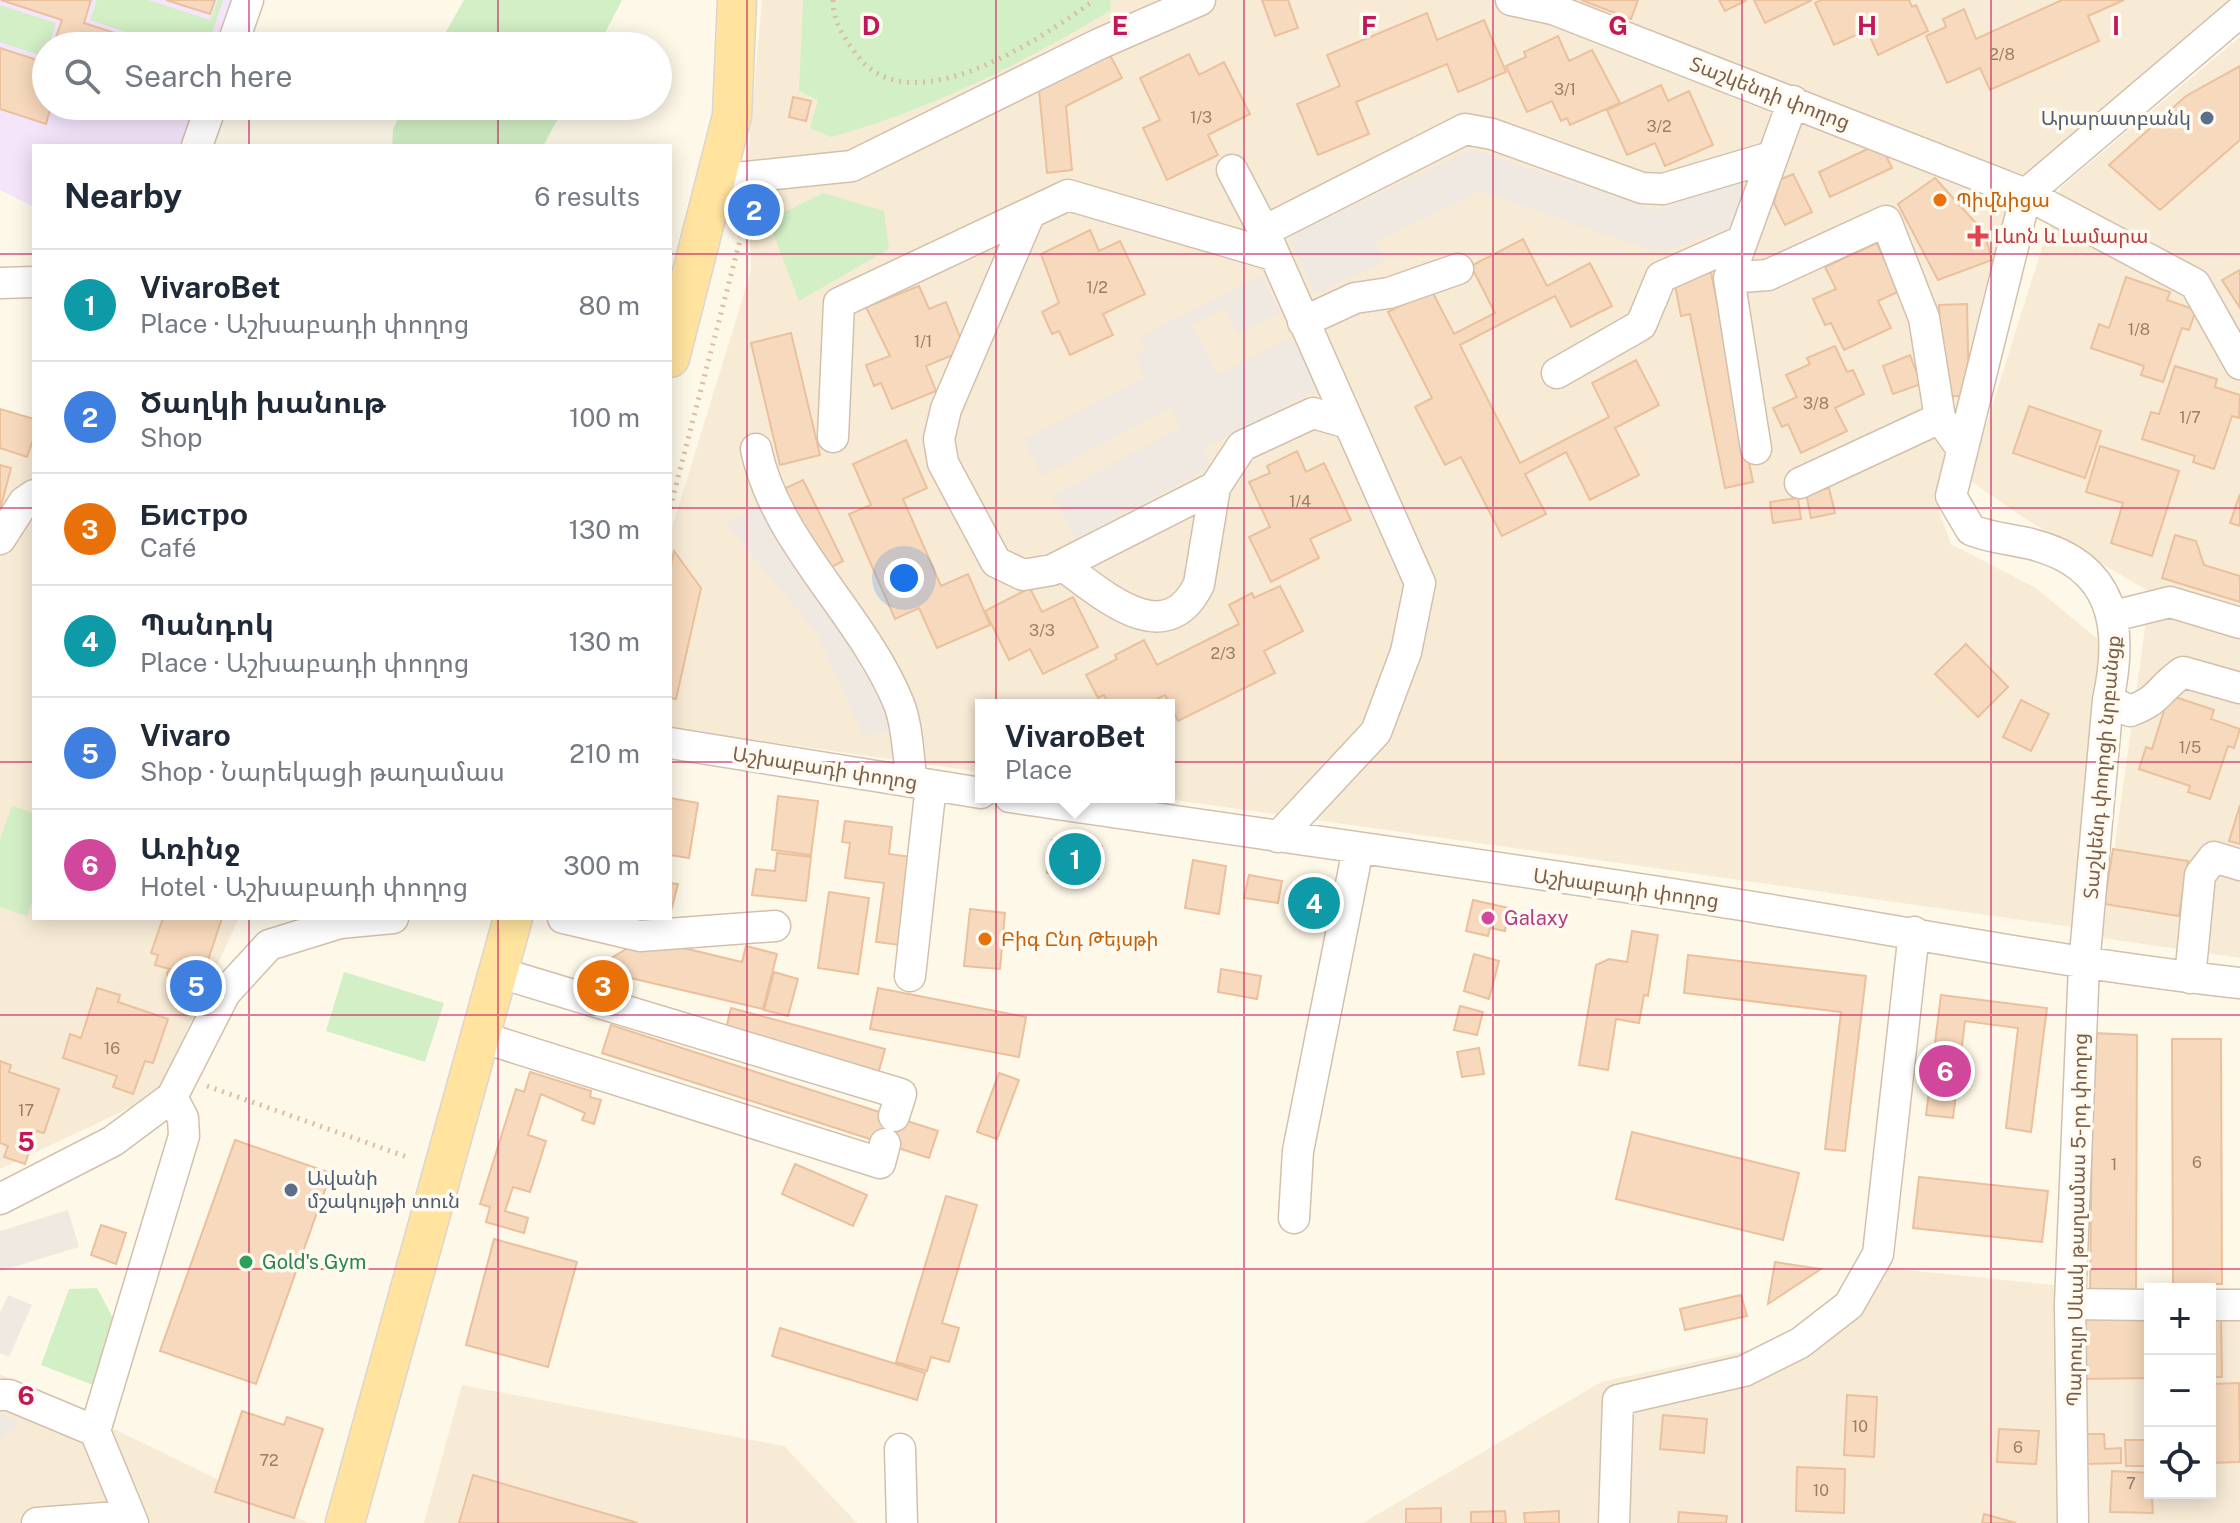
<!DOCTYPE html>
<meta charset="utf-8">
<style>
body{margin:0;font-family:"Public Sans","Noto Sans Armenian",sans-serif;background:#f2f2f3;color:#1f2937}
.controls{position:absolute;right:24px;bottom:24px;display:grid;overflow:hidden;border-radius:0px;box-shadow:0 4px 20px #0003}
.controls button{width:72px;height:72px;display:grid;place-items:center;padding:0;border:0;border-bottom:2px solid #e0e1e3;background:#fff;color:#1f2937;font:40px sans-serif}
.you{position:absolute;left:904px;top:578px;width:28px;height:28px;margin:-20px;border:6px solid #fff;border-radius:50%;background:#1a73e8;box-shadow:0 0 0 12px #1a73e833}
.badge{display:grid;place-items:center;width:52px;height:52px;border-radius:50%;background:#1a73e8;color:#fff;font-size:26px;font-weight:700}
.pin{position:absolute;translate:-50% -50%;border:4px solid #fff;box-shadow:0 2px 8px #0006}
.popup{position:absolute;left:975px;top:699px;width:200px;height:104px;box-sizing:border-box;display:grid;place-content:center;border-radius:0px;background:#fff;filter:drop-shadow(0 2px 6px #0005);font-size:26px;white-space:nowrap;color:#747a83}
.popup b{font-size:30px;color:#1f2937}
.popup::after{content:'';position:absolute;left:50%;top:100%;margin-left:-16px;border:16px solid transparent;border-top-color:#fff}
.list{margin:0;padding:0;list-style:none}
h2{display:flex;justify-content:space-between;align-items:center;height:104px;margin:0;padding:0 32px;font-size:34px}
h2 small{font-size:26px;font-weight:400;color:#747a83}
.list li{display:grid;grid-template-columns:52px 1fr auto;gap:24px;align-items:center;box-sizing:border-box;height:112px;padding:0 32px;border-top:2px solid #e0e1e3}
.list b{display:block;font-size:30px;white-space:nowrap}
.list p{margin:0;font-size:26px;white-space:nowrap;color:#747a83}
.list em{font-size:26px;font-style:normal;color:#747a83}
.icon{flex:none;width:44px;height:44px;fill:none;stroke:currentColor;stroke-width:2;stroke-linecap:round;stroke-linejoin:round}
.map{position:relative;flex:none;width:2240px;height:1523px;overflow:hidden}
.search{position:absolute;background:#fff;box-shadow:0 4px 20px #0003;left:32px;top:32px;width:640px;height:88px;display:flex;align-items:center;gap:20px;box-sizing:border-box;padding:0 28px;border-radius:44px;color:#747a83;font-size:30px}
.panel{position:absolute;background:#fff;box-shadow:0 4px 20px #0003;left:32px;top:144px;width:640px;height:776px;border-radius:0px}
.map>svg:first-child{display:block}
.residential{fill:#f7ebd6}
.industrial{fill:#efe9e2}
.education{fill:#f5e5fb}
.green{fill:#d2efc5}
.building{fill:#f7d9bd;stroke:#ebc09c;stroke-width:2}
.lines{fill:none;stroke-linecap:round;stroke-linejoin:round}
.minor-casing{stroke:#d3c0ac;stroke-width:33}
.major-casing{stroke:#ddd5d0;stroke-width:41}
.path{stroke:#ddbc9f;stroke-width:5;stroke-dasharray:2 6;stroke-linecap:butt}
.minor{stroke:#fff;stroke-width:30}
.major{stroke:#ffe39f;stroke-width:38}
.grid{fill:none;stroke:#c2185b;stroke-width:2;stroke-opacity:0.55}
.service-dot{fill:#5c6f8a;stroke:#fffbf1;stroke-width:3}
.food-dot{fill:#e8710a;stroke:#fffbf1;stroke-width:3}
.health-dot{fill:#e0444e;stroke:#fffbf1;stroke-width:3}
.hotel-dot{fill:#d1479c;stroke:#fffbf1;stroke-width:3}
.leisure-dot{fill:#2e9e5b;stroke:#fffbf1;stroke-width:3}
.labels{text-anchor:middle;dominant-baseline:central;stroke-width:7;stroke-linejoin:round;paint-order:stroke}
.number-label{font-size:16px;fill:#9c7e66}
.street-label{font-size:20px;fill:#7d5f49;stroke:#fffbf1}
.service-label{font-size:20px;fill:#4e5e75;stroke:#fffbf1;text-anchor:end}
.food-label{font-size:20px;fill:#c56008;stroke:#fffbf1;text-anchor:start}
.health-label{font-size:20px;fill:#be3a42;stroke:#fffbf1;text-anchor:start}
.hotel-label{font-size:20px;fill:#b23c85;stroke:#fffbf1;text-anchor:start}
.leisure-label{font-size:20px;fill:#27864d;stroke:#fffbf1;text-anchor:start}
.grid-label{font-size:26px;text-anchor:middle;font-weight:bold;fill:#c2185b;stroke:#fffbf1;stroke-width:7;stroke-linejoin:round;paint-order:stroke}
</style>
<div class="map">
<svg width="2240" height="1523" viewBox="0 0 2240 1523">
<rect width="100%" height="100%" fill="#fef8e9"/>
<!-- residential -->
<path class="residential" d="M762,0H2240L2212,15L2008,200L1934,497L1951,544L2036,588L2099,640L2078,928L1154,797H1169V705H981V772L670,728V534L751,271L747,166Z
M2240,37V958L2102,938L2150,592L2024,518L1969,480L2061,187Z
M0,426L34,444V918H239L157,1095L0,1169Z
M1877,1267L2150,1295V1493H2210V1303L2240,1307V1523H1363L1601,1382L1843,1330Z
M0,1374L308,1523H0Z
M462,1385L784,1446L857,1523H424Z"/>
<!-- industrial -->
<path class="industrial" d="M1472,149L1655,210L1739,179L1748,201L1732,227L1660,253L1481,191L1375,242L1384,261L1315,294L1289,237Z
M1261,275L1281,312L1237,334L1224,308L1192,325L1218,375L1291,337L1318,389L1203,449L1212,467L1075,539L1052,496L1181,428L1171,408L1042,475L1024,440L1145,377L1135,356L1145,350L1139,338Z
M762,504L874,676L892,730L863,736L818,635L726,524Z
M68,1210L79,1247L0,1271V1231Z
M8,1295L32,1305L9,1357L0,1353V1313Z
M0,1412L20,1423L0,1442Z"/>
<!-- education -->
<path class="education" d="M0,0H231L215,46H46V106H195L181,146H34V207L0,190Z"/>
<!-- green -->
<path class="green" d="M97,0H148L210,20L218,0H223L208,46H168L90,20Z
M464,0H622L598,46H438Z
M803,0H1111L1110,11C1023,63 928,111 831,137L810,128L818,100L799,91Z
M0,5L56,23L45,57L0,42Z
M404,106H565L543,146H392L393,129Z
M823,193L884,211L889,249L799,301L768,220Z
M12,806L34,813V897L27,916L0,907V839Z
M344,972L444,1003L425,1062L326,1031Z
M97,1288L114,1320L93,1385L41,1365L69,1289Z"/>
<!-- building -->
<path class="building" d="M1,0H91L84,23L155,46H53L62,20Z
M166,0H215L210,14Z
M1262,0H1288L1298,28L1275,36Z
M1581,0H1638L1631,19Z
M1719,0H1747L1725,11Z
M1754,0H1812L1765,23Z
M1821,0H1909L1912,7L1916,5L1928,31L1878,55L1867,30L1834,45L1815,3Z
M2062,0H2124L2088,16L2099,41L1990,90L1980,68L1947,83L1926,36L1946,27L1943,19L1964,9L1976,39Z
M1427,13L1437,40L1484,20L1506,72L1458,92L1447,64L1356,102L1369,134L1318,155L1297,104L1340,86L1327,55Z
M1558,36L1569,61L1592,50L1620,103L1570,125L1567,118L1561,121L1552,101L1527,112L1506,66L1526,57L1524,52Z
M0,48L46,63V106H51L46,124L0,109Z
M1189,54L1199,75L1224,62L1250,114L1208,135L1218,155L1167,180L1143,128L1160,120L1140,78Z
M1110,55L1122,78L1066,106L1072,170L1047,173L1039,90Z
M2240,66V140L2160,210L2109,165L2186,96Z
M1661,85L1668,101L1689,91L1713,145L1665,166L1655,143L1627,155L1607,110Z
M793,97L811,101L806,121L789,117Z
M146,106H178L174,115Z
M1880,143L1892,168L1830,197L1819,172Z
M1793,174L1812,212L1785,225L1774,203L1779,180Z
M1935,178L1984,232L1992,260L1938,280L1898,204Z
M1090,230L1099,251L1120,241L1145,294L1103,314L1113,335L1070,355L1059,331L1052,334L1042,312L1059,303L1041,254Z
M1523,239L1547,286L1590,263L1612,306L1571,327L1555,296L1460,345L1520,463L1609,417L1592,383L1636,360L1659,405L1615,428L1639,475L1590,500L1566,452L1525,474L1546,514L1502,536L1461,457L1445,465L1415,407L1432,398L1388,312L1431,289L1454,334L1495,313L1471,266Z
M1877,243L1888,268L1904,289L1878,301L1891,328L1844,350L1831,323L1825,325L1813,299L1836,289L1825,267Z
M2240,270V308L2222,280Z
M1711,272L1753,482L1725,488L1690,314L1681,316L1674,280Z
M2126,277L2170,292L2167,300L2196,310L2189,330L2182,328L2163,382L2141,375L2144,366L2091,348L2099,324L2109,328Z
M919,286L929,309L946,302L965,350L926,366L936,391L892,409L881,383L874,386L866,365L890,356L866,307Z
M1967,304L1969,396H1946L1941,380L1939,305Z
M791,333L820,455L780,465L751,343Z
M1835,346L1847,372L1853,370L1864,394L1835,408L1847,431L1801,453L1788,424L1782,427L1773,408L1797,397L1786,375L1810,364L1807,358Z
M1910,355L1921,384L1893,394L1883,366Z
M2175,366L2217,379L2215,387L2240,395L2239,418L2232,416L2214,469L2193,462L2195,456L2142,439L2151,412L2159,414Z
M2029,406L2101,431L2085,478L2013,453Z
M0,409L34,419V437L27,457L0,448Z
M906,440L927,488L903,499L941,586L968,574L990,625L937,648L919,608L895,619L849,514L871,505L853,464Z
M2100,446L2179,471L2152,556L2111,543L2123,503L2086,492Z
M1297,451L1306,472L1324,463L1351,520L1310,539L1319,558L1271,582L1249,537L1270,527L1249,482L1270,473L1267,466Z
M0,465L11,468L0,510Z
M803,480L843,561L824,571L784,489Z
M1829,488L1835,513L1811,518L1806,493Z
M2240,494V526L2230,523Z
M1798,498L1801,519L1773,523L1770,502Z
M2175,535L2196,541L2204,565L2240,576V602L2162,578Z
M674,551L701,588L676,699L670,698V570Z
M1280,586L1303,631L1264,651L1275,673L1178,721L1165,695L1146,705H1109L1104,695L1098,698L1086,675L1117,659L1115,655L1144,640L1157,665L1239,624L1229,605L1252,593L1254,598Z
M1030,588L1042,612L1073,597L1098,647L1043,674L1030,649L1009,660L985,611Z
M1966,644L2008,687L1978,717L1935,674Z
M2169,695L2214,710L2211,719L2240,729L2234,748L2228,746L2210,799L2188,792L2190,786L2139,769L2146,747L2152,749Z
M2021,700L2049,714L2031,751L2003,737Z
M778,796L818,801L811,855L772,850Z
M670,798L698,803L689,858L670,855Z
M2240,805V844L2229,841Z
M845,821L892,827L889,854L912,857L900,945L876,942L884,883L845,878L850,843L842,842Z
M1052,840L1102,846L1098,879L1047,873Z
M2113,849L2188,861L2179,916L2104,904Z
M777,853L811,857L806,901L752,895L756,869L775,871Z
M1193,860L1226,866L1219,914L1185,908Z
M1249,875L1282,881L1278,903L1244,898Z
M670,883L678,884L670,915Z
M1292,884L1342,892L1337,921L1287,913Z
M829,892L869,898L858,974L818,968Z
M1473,900L1509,908L1505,931L1490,928L1488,936L1466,931Z
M970,909L1005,913L1000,969L964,966Z
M163,918H222L201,981L204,984L202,990L170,981L167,973L170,969L155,965L158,955L151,953Z
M629,918H665L650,925Z
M1632,931L1658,935L1648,996L1644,995L1639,1023L1616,1019L1608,1070L1579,1065L1596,965L1609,959L1627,962Z
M650,940L742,962L746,946L777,954L763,1009L609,973L613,957L633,945Z
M1474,954L1499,961L1489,999L1464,991Z
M1688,955L1866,976L1845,1151L1825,1149L1841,1012L1684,993Z
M1221,969L1261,976L1257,999L1218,992Z
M774,972L798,979L788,1016L764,1010Z
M585,973L626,985L622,999L581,987Z
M97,988L120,995L118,1002L168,1019L153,1063L145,1061L133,1094L113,1087L117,1076L63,1058L70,1034L81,1038Z
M878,988L1026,1017L1019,1057L870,1029Z
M1941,995L2047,1008L2031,1132L2006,1128L2018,1028L1965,1021L1953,1118L1926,1115Z
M1460,1006L1483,1012L1477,1035L1454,1030Z
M731,1008L885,1049L878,1074L725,1033Z
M611,1025L938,1131L929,1158L602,1053Z
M2093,1033L2137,1035L2136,1293H2090Z
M2172,1039H2221L2222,1284H2173Z
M1479,1048L1484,1074L1462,1077L1457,1052Z
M0,1061L11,1065L9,1072L59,1089L44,1133L36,1131L25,1164L4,1157L8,1146L0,1143Z
M530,1072L591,1091L590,1097L601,1100L594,1124L582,1120L585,1113L541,1094L528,1135L546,1141L530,1192L513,1187L505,1211L528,1218L524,1233L486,1222L490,1207L480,1204L516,1089L524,1092Z
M999,1073L1019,1080L997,1139L977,1132Z
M1632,1132L1799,1173L1783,1240L1616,1199Z
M235,1140L331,1173L256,1384L160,1351Z
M795,1164L867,1195L853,1226L782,1194Z
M1919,1177L2048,1191L2042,1242L1913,1228Z
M946,1196L977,1205L942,1323L959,1328L949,1362L931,1357L927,1371L896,1362Z
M101,1225L126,1233L116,1264L91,1255Z
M494,1239L577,1262L548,1367L466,1345Z
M1775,1262L1821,1269L1768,1304Z
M1741,1295L1747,1316L1685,1330L1680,1309Z
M2210,1314H2221L2222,1377H2210Z
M2146,1315L2148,1378L2085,1379V1316Z
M780,1328L925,1373L917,1400L772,1356Z
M2239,1383L2240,1462L2210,1463V1384Z
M1847,1395L1877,1397L1874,1457L1844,1455Z
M242,1411L284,1425L287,1417L323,1429L294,1518L215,1492Z
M1663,1415L1707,1419L1704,1453L1660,1449Z
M1999,1429L2039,1431L2036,1464L1997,1462Z
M2087,1434H2104L2105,1449L2121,1448V1463L2087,1464Z
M2125,1440H2150V1466H2126Z
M1797,1467L1845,1469L1844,1513L1796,1511Z
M2112,1471L2150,1473L2153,1513L2110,1512Z
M473,1475L638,1523H459Z
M1441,1508V1523H1406V1509Z
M1505,1511L1506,1523H1471V1512Z
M1559,1511V1523H1525L1524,1513Z
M1679,1512L1727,1516L1726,1523H1678Z
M1984,1514L2016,1523H1982Z"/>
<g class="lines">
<defs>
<path id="minor" d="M1511,0L1553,9L2026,194L2195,284L2240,364
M232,46L248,0
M197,146L211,106
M1232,170L1264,231L1420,583L1406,652L1376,732L1278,837
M717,180L852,166L1099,44L1200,0
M2026,194L1951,496L1971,530C1991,538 2010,539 2031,544C2115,565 2124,627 2108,700L2084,965L2070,1304L2073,1523
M2026,194L2240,12
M1029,215L946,409L939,439L943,463L996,562L1023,575L1052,570L1215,487L1242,446L1313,413L1348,423
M1264,231L1465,129L1492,134L1642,188L1663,189L1771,157
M1729,278L1768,275L1886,221L1924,318L1940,418L1962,449
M0,283L34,282
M1303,322L1355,298L1389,293L1458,269
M1557,373L1641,325L1661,277L1742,241
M833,437L839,303L1068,195L1273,255
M756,449C775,542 863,615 899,704C908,727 908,758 912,782
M1756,449L1729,278L1793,101
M1800,483L1940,418
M0,539L24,502L34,495
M1062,565C1101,593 1166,654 1199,584L1215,487
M2114,616L2170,602L2240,623
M2108,700L2130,711C2161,700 2158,689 2183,672L2240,688
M670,743L981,793
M1010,797C1239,831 1468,862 1697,898C1878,926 2058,963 2240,983
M338,918L340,923L393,918
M563,918L640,936L775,926
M497,972L901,1094L894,1116
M910,976L931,785
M2190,978L2200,875L2214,857L2240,865
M478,1036L880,1163L885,1144
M0,1199L113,1141L172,1097L225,993L269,945L340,923
M1294,1218L1298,1151L1358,849
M2070,1304L2150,1305
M2210,1305H2240
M0,1395H9L95,1431
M900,1449L902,1523
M37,1523L130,1516
M133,1523L95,1431L184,1136L183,1118L172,1097
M1614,1523L1618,1400L1744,1371L1800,1343L1849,1305L1878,1254L1914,932"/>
<path id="major" d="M670,358L732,116L737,0
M345,1523L513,918"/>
</defs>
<!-- minor casing -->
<use href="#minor" class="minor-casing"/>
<!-- major casing -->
<use href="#major" class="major-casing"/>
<!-- path -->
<path class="path" d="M833,0C833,22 844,38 857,55C910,127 1040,39 1092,2
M670,508L744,225
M207,1086L410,1158"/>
<!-- minor -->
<use href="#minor" class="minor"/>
<!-- major -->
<use href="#major" class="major"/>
</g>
<!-- grid -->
<path class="grid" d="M249,0V46M498,0V46M747,0V1523M996,0V1523M1244,0V1523M1493,0V1523M1742,0V1523M1991,0V1523M249,106V146M498,106V146M0,254H34M670,254H2240M0,508H34M670,508H2240M0,762H34M670,762H2240M249,918V1523M498,918V1523M0,1015H2240M0,1269H2240"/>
<!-- markers -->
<g class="service-dot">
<circle cx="2207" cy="118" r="8"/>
<circle cx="291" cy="1190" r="8"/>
</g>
<g class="food-dot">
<circle cx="1940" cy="200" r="8"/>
<circle cx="985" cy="939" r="8"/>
</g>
<path class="health-dot" d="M1974 224h8v8h8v8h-8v8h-8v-8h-8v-8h8z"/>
<circle class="hotel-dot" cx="1488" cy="918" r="8"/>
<circle class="leisure-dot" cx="246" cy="1262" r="8"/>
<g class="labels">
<!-- number labels -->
<g class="number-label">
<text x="2002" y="54">2/8</text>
<text x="1565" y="89">3/1</text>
<text x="1201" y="117">1/3</text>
<text x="1659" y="126">3/2</text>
<text x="1097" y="287">1/2</text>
<text x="2139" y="329">1/8</text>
<text x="923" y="341">1/1</text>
<text x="1816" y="403">3/8</text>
<text x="2190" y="417">1/7</text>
<text x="1300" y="501">1/4</text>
<text x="1042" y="630">3/3</text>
<text x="1223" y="653">2/3</text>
<text x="2190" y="747">1/5</text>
<text x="112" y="1048">16</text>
<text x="26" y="1110">17</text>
<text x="2197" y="1162">6</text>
<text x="2114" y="1164">1</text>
<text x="1860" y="1426">10</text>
<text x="2018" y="1447">6</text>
<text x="269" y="1460">72</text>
<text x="2131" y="1483">7</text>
<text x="1821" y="1490">10</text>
</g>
<!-- street labels -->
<g class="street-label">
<text transform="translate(1770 93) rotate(21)">Տաշկենդի փողոց</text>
<text transform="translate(2102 767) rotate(-85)">Տաշկենդ փողոցի նրբանցք</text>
<text transform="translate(825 768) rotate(9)">Աշխաբադի փողոց</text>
<text transform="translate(1626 888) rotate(8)">Աշխաբադի փողոց</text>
<text transform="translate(2077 1220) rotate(-89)">Պարույր Սևակ թաղամաս 5-րդ փողոց</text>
</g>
<!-- service labels -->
<g class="service-label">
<text x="2191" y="118">Արարատբանկ</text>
<text x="307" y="1178" text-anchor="start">Ավանի<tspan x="307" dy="23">մշակույթի տուն</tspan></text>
</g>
<!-- food labels -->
<g class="food-label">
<text x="1956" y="200">Պիվնիցա</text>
<text x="1001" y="939">Բիգ Ընդ Թեյսթի</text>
</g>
<!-- health labels -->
<g class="health-label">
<text x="1994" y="236">Լևոն և Լամարա</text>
</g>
<!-- hotel labels -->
<g class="hotel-label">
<text x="1504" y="918">Galaxy</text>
</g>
<!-- leisure labels -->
<g class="leisure-label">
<text x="262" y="1262">Gold's Gym</text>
</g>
</g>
<g class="grid-label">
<text x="871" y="35">D</text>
<text x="1120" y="35">E</text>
<text x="1369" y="35">F</text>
<text x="1618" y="35">G</text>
<text x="1867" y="35">H</text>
<text x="2116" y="35">I</text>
<text x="26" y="1151">5</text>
<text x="26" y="1405">6</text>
</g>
</svg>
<div class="controls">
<button>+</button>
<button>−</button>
<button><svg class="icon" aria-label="locate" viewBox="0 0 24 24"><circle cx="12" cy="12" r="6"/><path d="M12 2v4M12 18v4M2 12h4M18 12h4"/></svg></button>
</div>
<div class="you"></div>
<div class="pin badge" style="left:1075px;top:859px;background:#0f9aa8">1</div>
<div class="popup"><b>VivaroBet</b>Place</div>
<div class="pin badge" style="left:754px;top:210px;background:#3f7fe0">2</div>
<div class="pin badge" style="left:603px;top:986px;background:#e8710a">3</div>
<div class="pin badge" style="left:1314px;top:903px;background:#0f9aa8">4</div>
<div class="pin badge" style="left:196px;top:986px;background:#3f7fe0">5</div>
<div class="pin badge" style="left:1945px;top:1071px;background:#d1479c">6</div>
<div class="search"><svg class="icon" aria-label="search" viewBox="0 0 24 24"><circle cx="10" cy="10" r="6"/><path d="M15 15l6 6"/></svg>Search here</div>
<section class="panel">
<h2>Nearby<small>6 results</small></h2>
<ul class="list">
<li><span class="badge" style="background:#0f9aa8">1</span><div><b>VivaroBet</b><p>Place · Աշխաբադի փողոց</p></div><em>80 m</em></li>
<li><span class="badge" style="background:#3f7fe0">2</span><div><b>Ծաղկի խանութ</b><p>Shop</p></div><em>100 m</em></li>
<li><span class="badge" style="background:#e8710a">3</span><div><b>Бистро</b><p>Café</p></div><em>130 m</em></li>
<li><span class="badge" style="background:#0f9aa8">4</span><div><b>Պանդոկ</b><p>Place · Աշխաբադի փողոց</p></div><em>130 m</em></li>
<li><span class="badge" style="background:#3f7fe0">5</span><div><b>Vivaro</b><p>Shop · Նարեկացի թաղամաս</p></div><em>210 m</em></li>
<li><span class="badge" style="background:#d1479c">6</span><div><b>Առինջ</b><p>Hotel · Աշխաբադի փողոց</p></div><em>300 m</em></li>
</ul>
</section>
</div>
